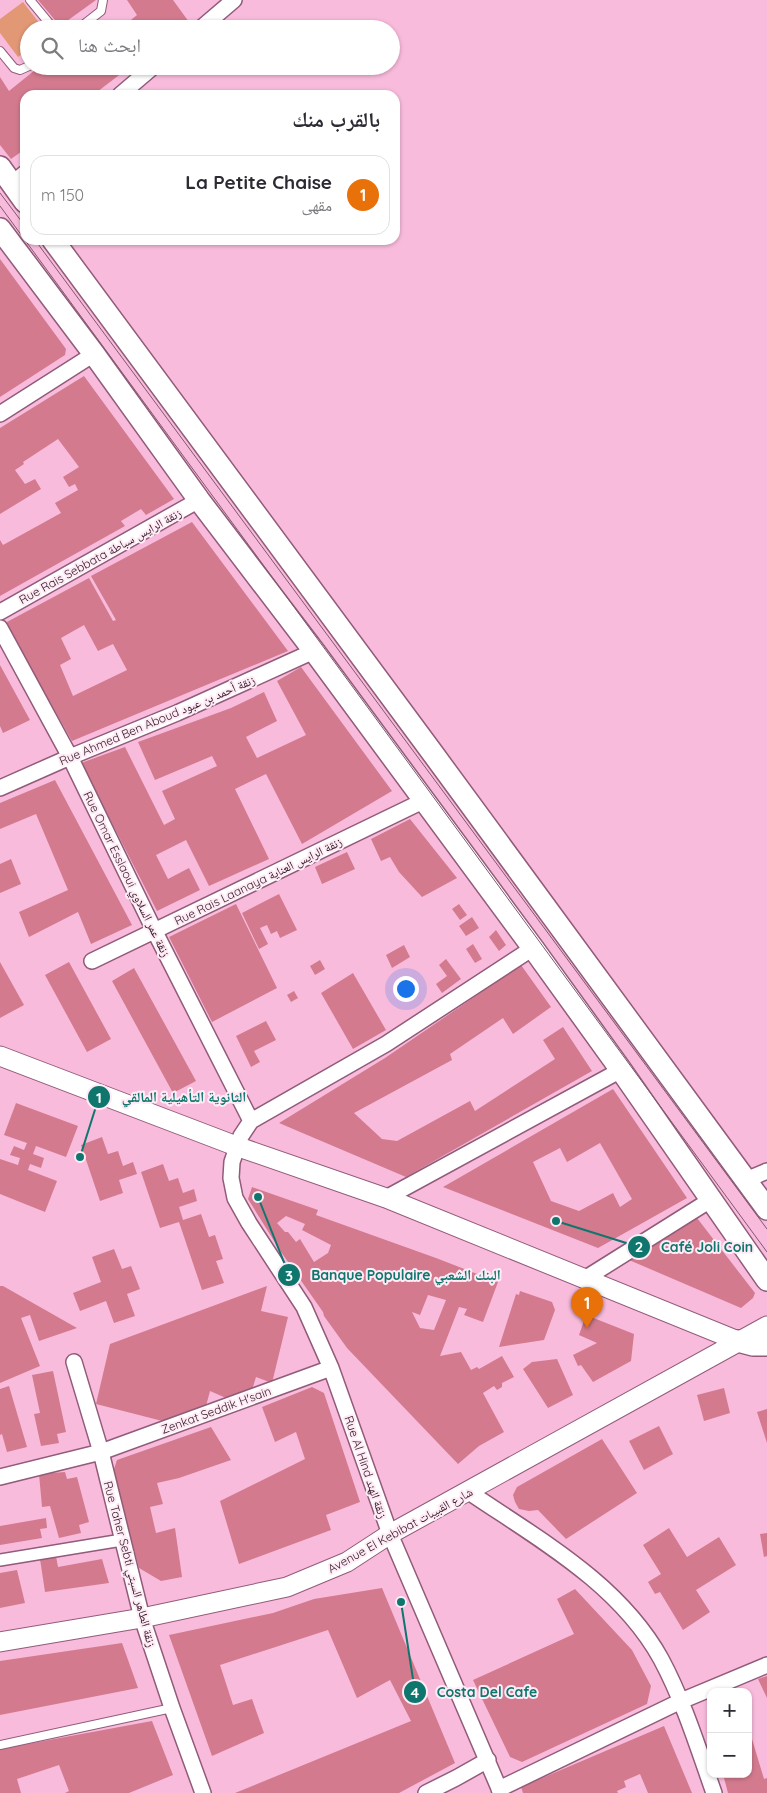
<!DOCTYPE html>
<html lang="ar">
<meta charset="utf-8">
<style>
body{margin:0;font-family:Quicksand,"Noto Naskh Arabic",sans-serif;background:#f7f7f7;color:#2b2b33;direction:rtl}
.controls{position:absolute;right:15px;bottom:15px;display:grid;overflow:hidden;border-radius:10px;box-shadow:0 1px 4px #0004}
.controls button{width:45px;height:45px;display:grid;place-items:center;padding:0;border:0;border-bottom:1px solid #e1e1e2;background:#fff;color:#2b2b33;font:25px sans-serif}
.you{position:absolute;left:405px;top:988px;width:18px;height:18px;margin:-12px;border:4px solid #fff;border-radius:50%;background:#1a73e8;box-shadow:0 0 0 8px #1a73e833}
.badge{display:grid;place-items:center;width:32px;height:32px;border-radius:50%;background:#2563eb;color:#fff;font-size:16px;font-weight:700}
.pin{position:absolute;translate:-50% -41px;filter:drop-shadow(0 1px 2px #0008)}
.pin::after{content:'';position:absolute;top:26px;width:18px;height:15px;background:inherit;clip-path:polygon(0 0,100% 0,50% 100%)}
.list{margin:0;padding:0;list-style:none}
h2{display:flex;justify-content:space-between;align-items:center;height:65px;margin:0;padding:0 20px;font-size:21px}
h2 small{font-size:16px;font-weight:400;color:#7c7c81}
.list li{display:grid;grid-template-columns:32px 1fr auto;gap:15px;align-items:center;box-sizing:border-box;height:80px;margin:0 10px 10px;padding:0 10px;border:1px solid #e1e1e2;border-radius:15px}
.list b{display:block;font-size:19px;white-space:nowrap}
.list p{margin:0;font-size:16px;white-space:nowrap;color:#7c7c81}
.list em{font-size:16px;font-style:normal;color:#7c7c81}
.icon{flex:none;width:28px;height:28px;fill:none;stroke:currentColor;stroke-width:2;stroke-linecap:round;stroke-linejoin:round}
.map{position:relative;flex:none;width:767px;height:1793px;overflow:hidden;direction:ltr}
.search{position:absolute;background:#fff;box-shadow:0 1px 4px #0004;left:20px;top:20px;width:380px;height:55px;display:flex;align-items:center;gap:12px;box-sizing:border-box;padding:0 18px;border-radius:28px;color:#7c7c81;font-size:19px}
.panel{position:absolute;background:#fff;box-shadow:0 1px 4px #0004;left:20px;top:90px;width:380px;height:155px;border-radius:15px;direction:rtl}
.map>svg:first-child{display:block}
.park{fill:#e29875}
.building{fill:#d37a8e;fill-rule:evenodd}
.lines{fill:none;stroke-linecap:round;stroke-linejoin:round}
.service-casing{stroke:#915b79;stroke-width:10}
.pedestrian-casing{stroke:#915b79;stroke-width:14}
.minor-casing{stroke:#915b79;stroke-width:18}
.tertiary-casing{stroke:#915b79;stroke-width:21}
.secondary-casing{stroke:#915b79;stroke-width:24}
.service{stroke:#fff;stroke-width:8}
.pedestrian{stroke:#fff;stroke-width:11}
.minor{stroke:#fff;stroke-width:15}
.tertiary{stroke:#fff;stroke-width:19}
.secondary{stroke:#fff;stroke-width:21}
.tram{stroke:#7f596e;stroke-width:1}
.labels{text-anchor:middle;dominant-baseline:central;stroke-width:4;stroke-linejoin:round;paint-order:stroke}
.street-label{font-size:12px;fill:#2f1925;stroke:#ffebf5}
.leader{fill:none;stroke:#0f766e;stroke-width:2}
.callout-dot{fill:#0f766e;stroke:#ffebf5;stroke-width:2}
.mark-label{font-size:15px;text-anchor:middle;font-weight:bold;fill:#fff}
.callout-label{font-size:14px;text-anchor:middle;font-weight:bold;fill:#0f766e;stroke:#ffebf5;stroke-width:4;stroke-linejoin:round;paint-order:stroke}
</style>
<div class="map">
<svg width="767" height="1793" viewBox="0 0 767 1793">
<rect width="100%" height="100%" fill="#f9bbdc"/>
<!-- park -->
<path class="park" d="M23,2L44,29H29V48L18,57L0,33V19Z"/>
<!-- building -->
<path class="building" d="M38,0H96L60,26Z
M127,0H173L189,22L180,29H120L137,15Z
M40,66H131L93,95H25V149L11,159L0,145V77L9,91Z
M0,259L66,349L65,355L0,397Z
M84,376L174,499L146,515L141,509L121,521L125,526L0,596V540L3,545L61,513L55,503L78,490L75,484L69,487L63,477L79,467L58,439L23,462L24,464L15,470L25,484L35,479L41,489L0,514V428Z
M192,522L288,651L72,741L5,623L89,578L113,621L116,620L91,576ZM84,625L98,651L113,644L127,670L73,696L60,665L71,659L61,638Z
M0,665L30,720L3,733L0,726Z
M301,667L392,791L302,844L266,774L235,789L269,859L209,886L186,840L156,855L168,879L189,868L200,890L157,911L81,763L125,747L164,825L175,819L162,791L217,766L212,756L155,780L138,742L231,708L264,692L277,721L246,737L257,758L306,735L277,681Z
M55,780L132,925L91,944L78,912L29,937L19,912L68,890L36,814L0,829V803Z
M410,819L457,878L422,897L399,872L390,857L381,861L371,839Z
M347,852L355,869L322,884L315,867Z
M11,859L21,884L0,893V864Z
M279,894L297,930L280,938L277,931L271,934L267,925L260,928L268,944L259,949L242,913Z
M236,904L277,988L212,1022L169,937Z
M459,904L467,915L460,920L452,909Z
M472,917L479,928L466,936L459,926Z
M496,930L506,945L499,951L489,937Z
M473,944L482,959L475,963L466,949Z
M404,945L410,957L392,968L386,955Z
M446,959L461,979L442,993L436,984L447,976L439,965Z
M320,960L325,969L315,975L310,966Z
M0,962L24,1005L0,1018Z
M69,962L111,1039L87,1052L45,975Z
M521,965L551,1007L513,1034L503,1018L450,1054L452,1060L354,1113L382,1139L397,1141L470,1101L475,1111L555,1059L543,1040L563,1027L592,1071L406,1177L279,1123L385,1058Z
M134,968L196,1081L173,1093L112,981Z
M353,973L386,1030L353,1049L321,993Z
M294,991L298,998L291,1002L287,995Z
M266,1021L276,1040L254,1051L260,1062L251,1067L236,1036Z
M613,1089L687,1198L598,1248L443,1187ZM600,1143L632,1199L620,1207L613,1193L579,1211L551,1201L533,1162L560,1148L567,1162Z
M16,1103L78,1126L66,1157L36,1146L33,1154L44,1158L41,1168L30,1164L28,1170L57,1181L45,1212L0,1194V1159L18,1165L20,1158L10,1155L14,1146L24,1150L27,1143L4,1135Z
M102,1137L108,1154L118,1151L123,1166L133,1162L137,1174L119,1180L123,1193L100,1201L81,1145Z
M163,1164L169,1181L178,1178L183,1193L194,1189L197,1201L179,1207L183,1220L201,1214L209,1237L215,1235L223,1259L216,1261L224,1283L202,1290L179,1222L160,1228L141,1172Z
M252,1187L318,1210L316,1215L436,1258L498,1282L483,1322L464,1315L467,1309L459,1307L440,1356L461,1352L471,1370L477,1367L479,1369L502,1356L514,1377L502,1383V1387L497,1390L494,1386L483,1393L504,1432L479,1446L458,1464L347,1348L324,1316L323,1312L281,1252L248,1199ZM286,1216L305,1224L302,1230L331,1245L328,1253L314,1262L300,1239L296,1242L288,1232H285L277,1223ZM428,1295L446,1300L434,1330L420,1328L412,1312L420,1315Z
M692,1216L697,1218L755,1293L753,1298L741,1308L629,1260L670,1229L677,1232L680,1226Z
M114,1249L122,1269L131,1266L140,1289L127,1294L135,1316L114,1323L106,1301L80,1311L73,1293L101,1282L92,1257Z
M0,1286H3L77,1328L39,1341L30,1315L21,1318L40,1366L0,1383Z
M267,1286L261,1311L288,1317L272,1383L256,1377L252,1390L226,1398L210,1391L206,1406L182,1413L174,1424L96,1404L110,1344Z
M520,1291L552,1302L555,1310L544,1340L499,1347L516,1294L519,1295Z
M586,1315L634,1334L631,1361L593,1382L581,1365L578,1366L573,1355L597,1343L579,1335Z
M557,1359L573,1395L548,1408L523,1369L532,1362Z
M53,1371L66,1432L57,1434L59,1443L41,1446L34,1414L40,1413L32,1375Z
M9,1386L27,1447L7,1452L2,1434L0,1435V1389Z
M312,1387L324,1393L360,1502L326,1515L331,1530L239,1564L220,1501L305,1459L296,1432L275,1442L262,1407Z
M724,1388L730,1413L704,1421L697,1395Z
M767,1409V1443L757,1412Z
M659,1426L673,1454L644,1470L629,1441Z
M211,1427L231,1460L179,1478L157,1483L163,1504L150,1507L156,1533L175,1528L182,1577L161,1581L139,1568L113,1472L117,1460Z
M602,1439L637,1493L566,1539L538,1510L529,1511L519,1509L515,1502L513,1495L517,1487Z
M65,1472L67,1479L77,1477L89,1522L79,1525L81,1533L59,1538L50,1506L42,1507L39,1474Z
M46,1518L47,1528L40,1529L42,1538L0,1545V1526Z
M669,1528L687,1557L719,1537L736,1565L696,1590L710,1612L683,1630L660,1592L655,1594L648,1582L661,1574L643,1545Z
M767,1533V1556L764,1557L760,1534Z
M56,1556L58,1567L102,1559L109,1583L45,1592L40,1559Z
M17,1570L25,1603L0,1608V1573Z
M382,1588L455,1763L399,1793H235L411,1721L390,1680L357,1698L328,1630L220,1665L233,1705L252,1699L264,1733L212,1756L169,1635L273,1613L314,1599Z
M575,1589L632,1650L651,1686L647,1704L522,1762L510,1757L473,1680L574,1634L557,1599Z
M122,1643L138,1688L0,1715V1661Z
M767,1676V1698L758,1679Z
M152,1721L173,1775L129,1793H65L69,1791L59,1765L17,1779L21,1793H0V1749Z
M664,1726L692,1793H648L640,1774L624,1781L626,1787L617,1791L618,1793H523L521,1787Z
M749,1729L764,1779L767,1778V1793H728L723,1774H748Z"/>
<g class="lines">
<defs>
<path id="service" d="M30,0L54,29
M78,29L101,11L103,0
M0,51L14,68L20,70L29,66
M0,1745L172,1708"/>
<path id="pedestrian" d="M0,1560L122,1540"/>
<path id="minor" d="M200,29L234,0
M120,95L154,66
M12,184L25,173
M0,414L94,354
M0,612L199,500
M0,628L70,757L154,930L251,1121
M0,788L70,757L177,713L314,651
M92,961L423,801
M746,1180L767,1171
M386,1198L621,1070
M586,1278L712,1199
M74,1362L101,1452L142,1618L172,1708L203,1793
M0,1477L101,1452L331,1368
M469,1492C538,1539 619,1583 661,1659C684,1702 698,1748 714,1793
M499,1789L681,1701L767,1665
M426,1793L456,1778L488,1760
M501,1793L390,1534L331,1368L304,1307L249,1223L235,1198L231,1178L232,1162L241,1136L251,1121L386,1044L533,948"/>
<path id="tertiary" d="M0,1056L236,1146L386,1198L738,1341
M0,1642L142,1618L287,1587L347,1562L390,1534L767,1326"/>
<path id="secondary" d="M0,167L25,202
M0,229L94,354L199,500L314,651L533,948L621,1070L767,1280
M53,240L434,755L767,1209
M738,1341L753,1345H767"/>
</defs>
<!-- service casing -->
<use href="#service" class="service-casing"/>
<!-- pedestrian casing -->
<use href="#pedestrian" class="pedestrian-casing"/>
<!-- minor casing -->
<use href="#minor" class="minor-casing"/>
<!-- tertiary casing -->
<use href="#tertiary" class="tertiary-casing"/>
<!-- secondary casing -->
<use href="#secondary" class="secondary-casing"/>
<!-- service -->
<use href="#service" class="service"/>
<!-- pedestrian -->
<use href="#pedestrian" class="pedestrian"/>
<!-- minor -->
<use href="#minor" class="minor"/>
<!-- tertiary -->
<use href="#tertiary" class="tertiary"/>
<!-- secondary -->
<use href="#secondary" class="secondary"/>
<!-- tram -->
<path class="tram" d="M0,193L25,226
M0,206L767,1252
M35,240L767,1229"/>
</g>
<g class="labels">
<!-- street labels -->
<g class="street-label">
<text transform="translate(100 556) rotate(-29)">Rue Rais Sebbata زنقة الرايس سباطة</text>
<text transform="translate(157 720) rotate(-23)">Rue Ahmed Ben Aboud زنقة أحمد بن عبود</text>
<text transform="translate(127 874) rotate(64)">Rue Omar Esslaoui زنقة عمر السلاوي</text>
<text transform="translate(258 881) rotate(-26)">Rue Rais Laanaya زنقة الرايس العناية</text>
<text transform="translate(216 1410) rotate(-20)">Zenkat Seddik H'sain</text>
<text transform="translate(366 1467) rotate(71)">Rue Al Hind زنقة الهند</text>
<text transform="translate(400 1530) rotate(-29)">Avenue El Kebibat شارع القبيبات</text>
<text transform="translate(130 1564) rotate(75)">Rue Taher Sebti زنقة الطاهر السبتي</text>
</g>
</g>
<!-- callouts -->
<path class="leader" d="M80 1157L99 1097M556 1221L639 1247M258 1197L289 1275M401 1602L415 1692"/>
<g class="callout-dot">
<circle cx="80" cy="1157" r="5"/>
<circle cx="556" cy="1221" r="5"/>
<circle cx="258" cy="1197" r="5"/>
<circle cx="401" cy="1602" r="5"/>
<circle cx="99" cy="1097" r="12"/>
<circle cx="639" cy="1247" r="12"/>
<circle cx="289" cy="1275" r="12"/>
<circle cx="415" cy="1692" r="12"/>
</g>
<g class="mark-label">
<text x="99" y="1103">1</text>
<text x="639" y="1252">2</text>
<text x="289" y="1281">3</text>
<text x="415" y="1698">4</text>
</g>
<g class="callout-label">
<text x="184" y="1102">الثانوية التأهيلية المالقي</text>
<text x="707" y="1252">Café Joli Coin</text>
<text x="406" y="1280">Banque Populaire البنك الشعبي</text>
<text x="487" y="1697">Costa Del Cafe</text>
</g>
</svg>
<div class="controls">
<button>+</button>
<button>−</button>
</div>
<div class="you"></div>
<div class="pin badge" style="left:587px;top:1328px;background:#e8710a">1</div>
<div class="search"><svg class="icon" aria-label="search" viewBox="0 0 24 24"><circle cx="10" cy="10" r="6"/><path d="M15 15l6 6"/></svg>ابحث هنا</div>
<section class="panel">
<h2>بالقرب منك<small></small></h2>
<ul class="list">
<li><span class="badge" style="background:#e8710a">1</span><div><b>La Petite Chaise</b><p>مقهى</p></div><em>150 m</em></li>
</ul>
</section>
</div>
